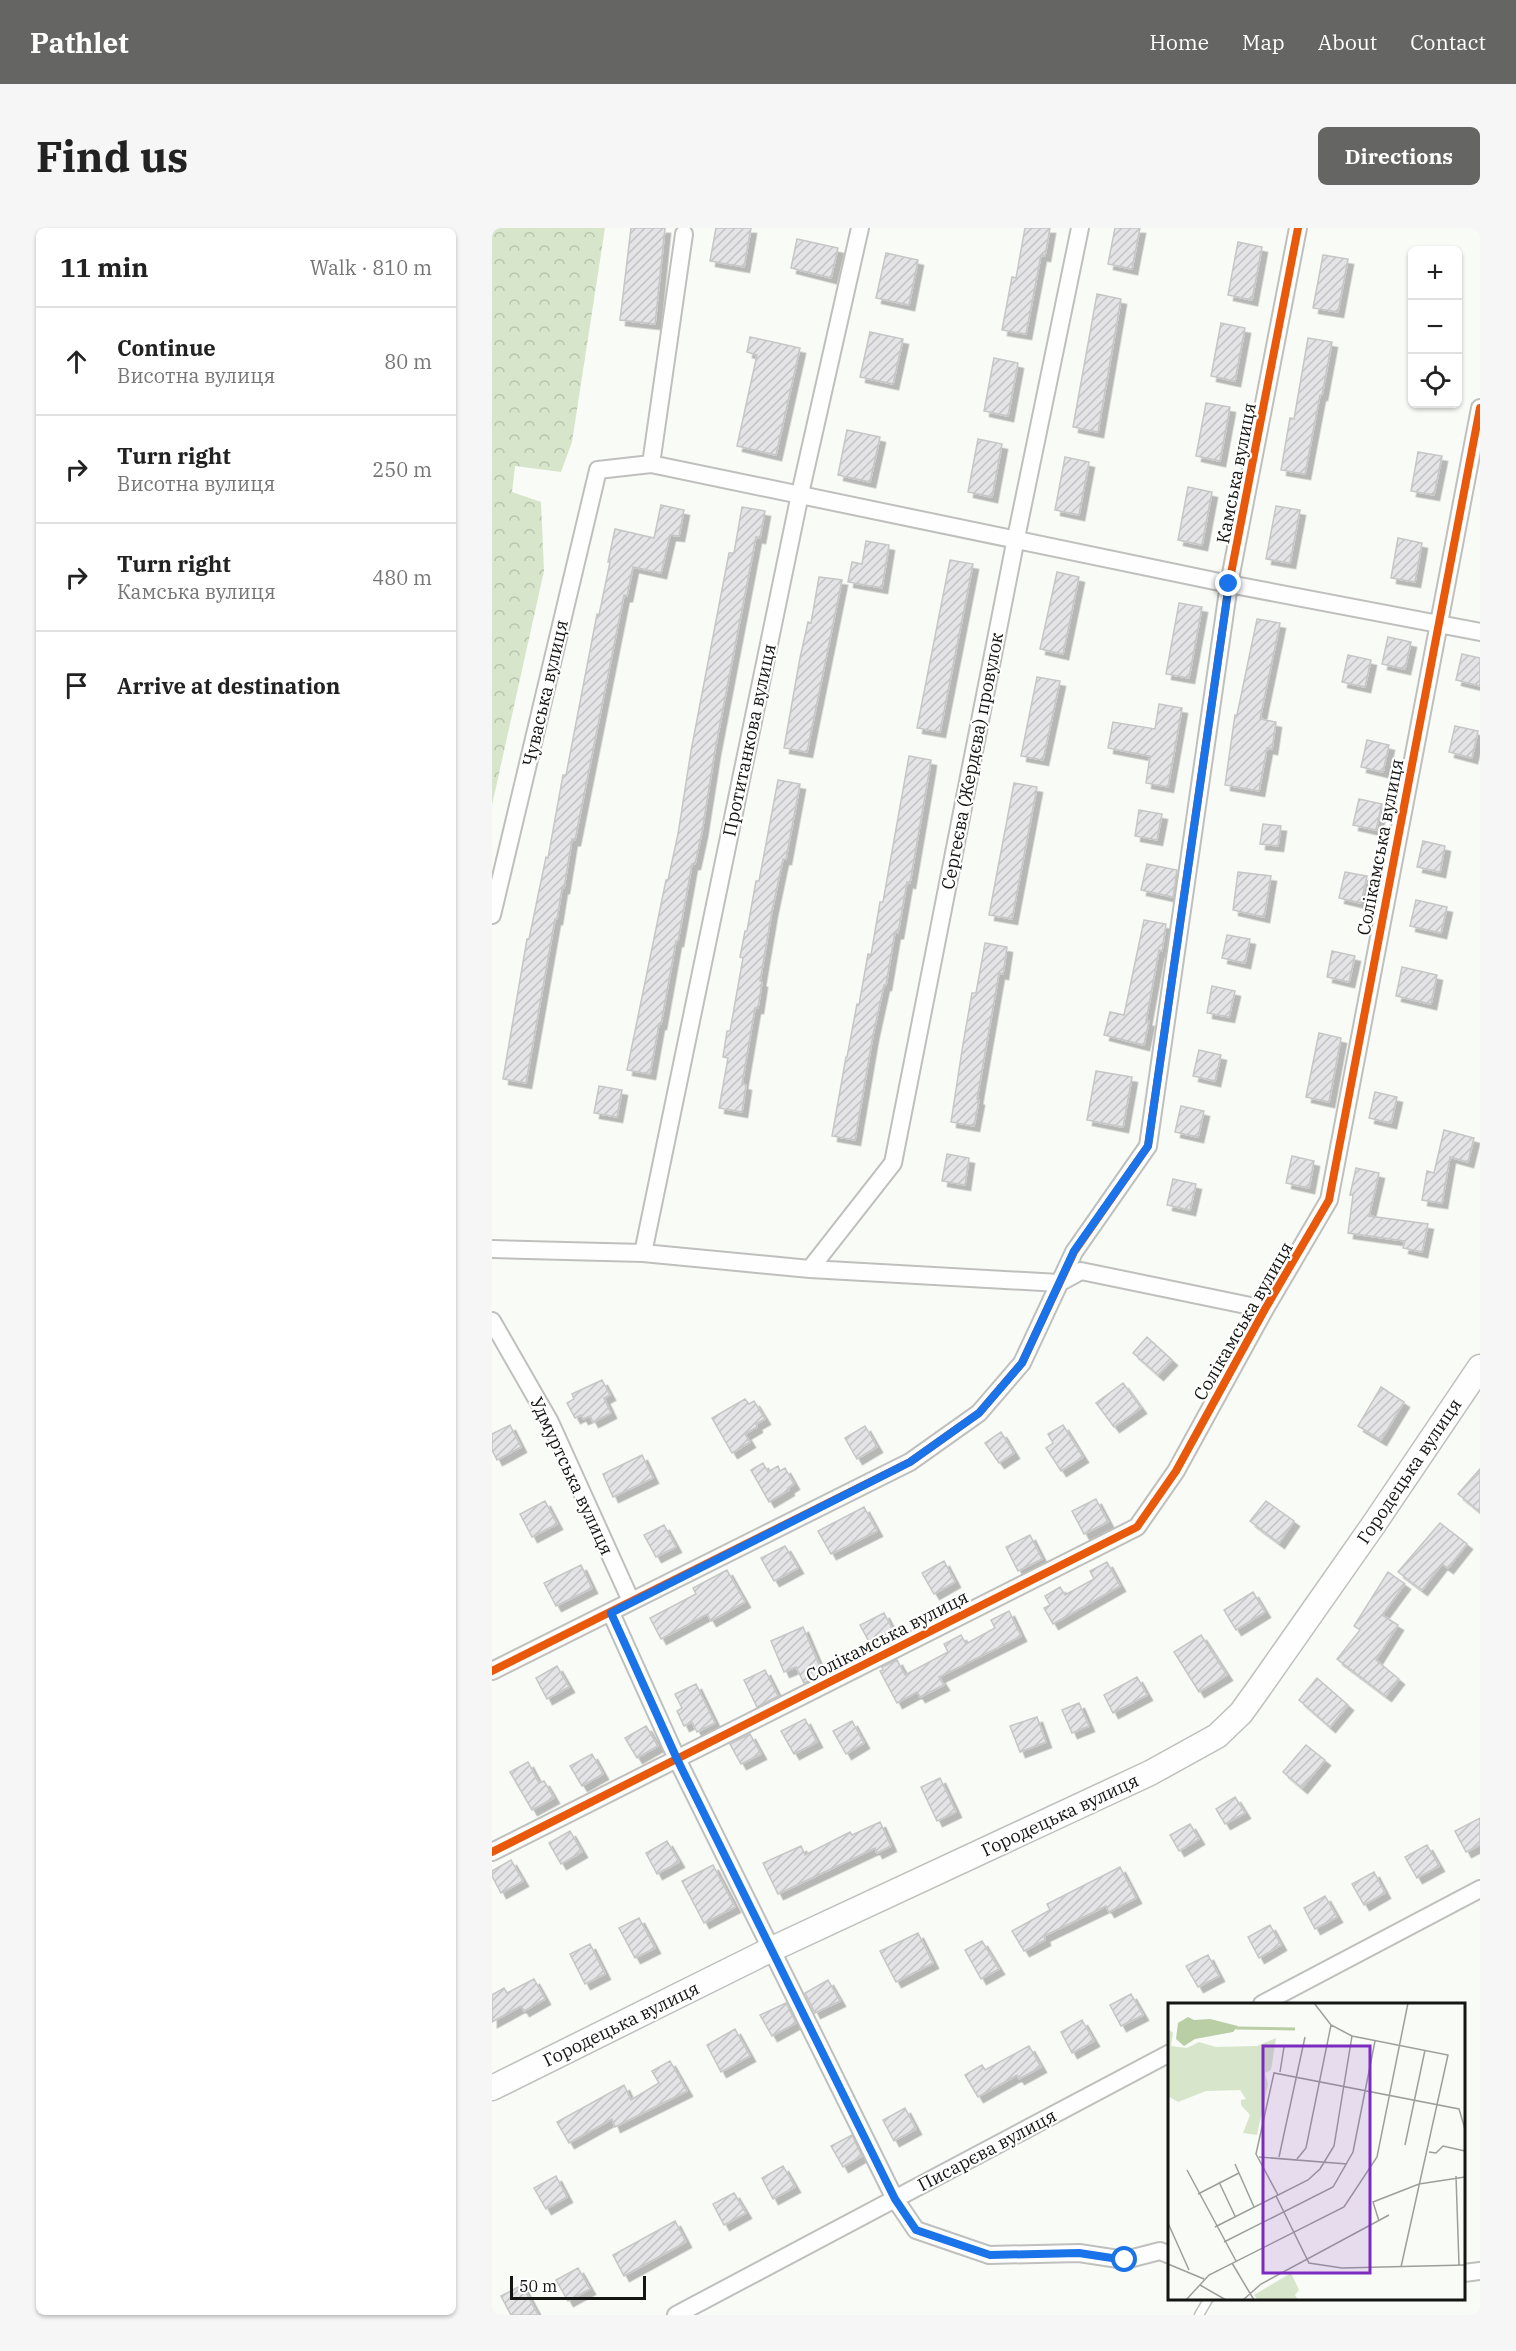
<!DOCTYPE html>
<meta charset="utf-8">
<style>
body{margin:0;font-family:"IBM Plex Serif",serif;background:#f6f6f6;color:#222}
.controls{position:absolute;right:18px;top:18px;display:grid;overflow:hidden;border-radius:9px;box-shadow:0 2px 4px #0004}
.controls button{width:54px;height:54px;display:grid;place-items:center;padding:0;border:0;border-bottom:2px solid #e0e0e0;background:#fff;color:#222;font:30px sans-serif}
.scale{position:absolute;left:18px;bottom:15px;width:136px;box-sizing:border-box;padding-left:6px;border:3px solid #151614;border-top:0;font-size:16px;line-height:21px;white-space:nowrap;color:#151614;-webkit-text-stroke:4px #fff;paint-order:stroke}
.stop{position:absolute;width:18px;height:18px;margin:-14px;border:4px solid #1a73e8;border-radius:50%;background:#fff}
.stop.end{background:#1a73e8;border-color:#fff;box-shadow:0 2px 6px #0008}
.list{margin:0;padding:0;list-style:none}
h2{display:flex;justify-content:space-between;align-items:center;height:78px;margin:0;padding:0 24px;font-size:26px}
h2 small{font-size:20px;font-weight:400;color:#767676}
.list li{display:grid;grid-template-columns:39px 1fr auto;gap:18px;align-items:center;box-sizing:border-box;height:108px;padding:0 24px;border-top:2px solid #e0e0e0}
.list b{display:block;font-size:22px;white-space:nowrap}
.list p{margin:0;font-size:20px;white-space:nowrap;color:#767676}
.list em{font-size:20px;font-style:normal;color:#767676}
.icon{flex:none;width:33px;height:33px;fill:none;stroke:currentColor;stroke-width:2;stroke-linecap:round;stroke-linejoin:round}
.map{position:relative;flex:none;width:988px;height:2087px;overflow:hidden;border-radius:9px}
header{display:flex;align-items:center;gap:36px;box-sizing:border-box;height:84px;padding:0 30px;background:#656663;color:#fff}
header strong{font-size:28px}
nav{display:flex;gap:33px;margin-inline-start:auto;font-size:21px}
.intro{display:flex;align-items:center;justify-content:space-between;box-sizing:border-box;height:144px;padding:0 36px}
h1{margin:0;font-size:42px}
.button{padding:15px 27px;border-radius:9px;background:#656663;color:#fff;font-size:21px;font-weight:700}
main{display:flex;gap:36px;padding:0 36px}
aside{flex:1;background:#fff;border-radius:9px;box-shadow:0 2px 4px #0004}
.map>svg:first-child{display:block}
.forest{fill:url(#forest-crowns)}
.building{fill:url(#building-hatch);stroke:#c6c6c6;stroke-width:1.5;filter:url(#shadow)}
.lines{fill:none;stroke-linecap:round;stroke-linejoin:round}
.service-casing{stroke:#bfc0bd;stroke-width:11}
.minor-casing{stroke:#bfc0bd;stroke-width:20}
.secondary-casing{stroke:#bfc0bd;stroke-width:27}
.service{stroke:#fefefe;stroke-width:8}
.minor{stroke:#fefefe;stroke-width:16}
.secondary{stroke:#fefefe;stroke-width:24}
.cycleway-casing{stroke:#fff;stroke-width:11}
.cycleway{stroke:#e8590c;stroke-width:8}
.route{stroke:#1a73e8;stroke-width:8}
.labels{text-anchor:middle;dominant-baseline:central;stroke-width:4.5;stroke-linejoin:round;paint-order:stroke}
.street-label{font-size:18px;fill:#151614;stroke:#fff}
.inset-river{fill:none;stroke:#b9cea4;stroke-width:3}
.inset-road{fill:none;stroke:#9e9f9c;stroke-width:1.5}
.view{fill:#7b2cbf;fill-opacity:0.15;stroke:#7b2cbf;stroke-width:3}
.inset-edge{fill:none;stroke:#151614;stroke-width:3}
</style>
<header>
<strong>Pathlet</strong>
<nav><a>Home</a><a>Map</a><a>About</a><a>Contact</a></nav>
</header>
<div class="intro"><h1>Find us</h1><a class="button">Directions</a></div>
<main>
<aside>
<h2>11 min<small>Walk · 810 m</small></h2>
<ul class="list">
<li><svg class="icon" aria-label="ahead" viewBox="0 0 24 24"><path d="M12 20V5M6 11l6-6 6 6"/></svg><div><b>Continue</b><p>Висотна вулиця</p></div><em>80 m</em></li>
<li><svg class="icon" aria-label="right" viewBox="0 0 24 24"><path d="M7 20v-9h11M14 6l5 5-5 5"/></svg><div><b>Turn right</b><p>Висотна вулиця</p></div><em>250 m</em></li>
<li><svg class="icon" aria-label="right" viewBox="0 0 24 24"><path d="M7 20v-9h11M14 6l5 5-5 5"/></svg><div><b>Turn right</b><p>Камська вулиця</p></div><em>480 m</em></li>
<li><svg class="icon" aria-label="arrive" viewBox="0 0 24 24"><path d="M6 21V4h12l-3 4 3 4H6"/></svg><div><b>Arrive at destination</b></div></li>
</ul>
</aside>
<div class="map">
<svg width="988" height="2087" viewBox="0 0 988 2087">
<defs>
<pattern id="forest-crowns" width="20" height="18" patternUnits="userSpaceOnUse" patternTransform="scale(1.5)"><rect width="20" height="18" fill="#d7e5ca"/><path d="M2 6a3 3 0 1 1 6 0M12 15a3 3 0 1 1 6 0" fill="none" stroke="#b8c4ad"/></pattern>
<pattern id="building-hatch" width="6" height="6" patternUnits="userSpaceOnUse" patternTransform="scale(1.5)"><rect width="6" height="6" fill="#e4e4e7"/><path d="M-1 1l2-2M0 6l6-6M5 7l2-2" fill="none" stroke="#c3c3c5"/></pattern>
<filter id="shadow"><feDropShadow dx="5.5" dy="5.5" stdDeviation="0" flood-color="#0004"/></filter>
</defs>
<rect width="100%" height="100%" fill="#f9fbf7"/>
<!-- forest -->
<path class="forest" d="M0,0H113L80,214L69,244L23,238L20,264L49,274L52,343L0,577Z"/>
<!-- building -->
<path class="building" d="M139,0H173L163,96L128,92Z
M224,0H259L252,39L218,33Z
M533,0H558L553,28L549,27L534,106L510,102L520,49L524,50Z
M623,0H648L640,41L616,36Z
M305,11L346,20L339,50L299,40Z
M746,14L770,19L760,72L736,67Z
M394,25L426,32L417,77L384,70Z
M831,27L856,31L846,84L821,80Z
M605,66L629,71L606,204L581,199Z
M729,95L753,100L743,153L719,148Z
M378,104L411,111L401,156L368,149Z
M258,109L308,120L284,227L245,218L265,127L255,124Z
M816,110L840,114L830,167H828L813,246L789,242L798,190L802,191Z
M502,130L526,135L516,188L492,183Z
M714,175L738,179L728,233L704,228Z
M355,202L388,209L378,254L346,247Z
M486,211L510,216L500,269L476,264Z
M926,224L950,228L942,267L919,263Z
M573,229L597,234L587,287L563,282Z
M696,259L720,264L710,317L686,312Z
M169,277L192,282L187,308L178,307L169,345L141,339L135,368L132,367L83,612L80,611L72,660H70L65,691H63L34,855L11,851L35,711H37L54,629L56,630L71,547H74L105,386L107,387L118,334H116L123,301L162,310Z
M784,278L808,282L798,335L774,331Z
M250,279L273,283L268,310L264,309L223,522L210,604L203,636H200L186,713H184L169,796H167L158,846L135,842L174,652H176L186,606L199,523L237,325H242Z
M906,310L930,315L923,354L899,350Z
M374,313L397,317L390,360L356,354L360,334L370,336Z
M458,332L481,336L448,504L425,500Z
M565,344L587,349L571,426L548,421Z
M327,349L350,352L315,524L292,520L308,430L316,394L319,395Z
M687,375L710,379L697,450L674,446Z
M765,391L788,395L768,491L784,494L780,521L775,520L767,563L733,557L743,487H745Z
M896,409L919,414L913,441L890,436Z
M970,426L988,430V458L964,452Z
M856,427L879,432L873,459L850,454Z
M545,449L568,453L551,532L529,528Z
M667,476L690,480L676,559L654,555L658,528L616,520L621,494L663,501Z
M963,498L986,503L980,530L957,524Z
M875,512L897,517L891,544L869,539Z
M417,528L439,532L438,539L418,655L415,654L406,705L403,704L394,757H392L381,807L363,912L340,908L354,829H355L365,776L367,777L376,726L379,727L388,674H391Z
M286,552L308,556L294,631H291L280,683L268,753L270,754L266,780H263L250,856L254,857L250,884L227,880L236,830L231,829L235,803H238L251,730L248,729L253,703H255L264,653H267Z
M522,555L545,559L520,691L497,687Z
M867,571L890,576L884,602L861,597Z
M647,582L670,586L665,612L643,608Z
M771,596L789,598L786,618L768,616Z
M931,613L953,618L948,644L925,639Z
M655,636L685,642L681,669L649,662Z
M746,644L779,648L772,689L741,682Z
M853,644L875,648L869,675L847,670Z
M924,672L955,679L949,705L918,698Z
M652,692L674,696L670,723L667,722L654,793H657L652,817L612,807L618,784L632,787Z
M735,707L758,711L753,735L730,730Z
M493,715L515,719L511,746L507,745L485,871L487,872L482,898L459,894L471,816L480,765H484Z
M840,723L863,728L857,754L835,749Z
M910,739L945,747L939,776L904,768Z
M720,758L743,763L737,789L715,785Z
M827,805L849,810L837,874L814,869Z
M707,822L729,827L723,853L701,848Z
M604,843L640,849L631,899L595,892Z
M107,858L130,862L125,889L102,885Z
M883,864L905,869L899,895L877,890Z
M689,878L712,883L706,909L683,904Z
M952,902L982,910L976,934L958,929L950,975L930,972L935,943L942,945Z
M455,926L477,930L473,957L450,953Z
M800,928L822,933L817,960L794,955Z
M864,940L887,945L877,988L936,996L930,1024L911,1020L913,1013L856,1005L861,967H858Z
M681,951L704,956L698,982L675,977Z
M655,1109L680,1132L666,1147L641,1125Z
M110,1152L118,1167L112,1170L119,1185L101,1194L98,1188L91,1191L89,1187L83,1190L75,1175L82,1171L80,1166Z
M631,1155L649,1180L622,1199L604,1175Z
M889,1159L912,1174L889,1212L866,1198Z
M253,1171L257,1176L262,1173L273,1191L264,1196L265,1199L253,1206L258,1214L240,1225L220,1190Z
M18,1197L29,1219L5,1232L0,1222V1206Z
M571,1197L591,1229L569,1243L554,1220L561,1215L556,1206Z
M373,1198L385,1219L365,1231L353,1210Z
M509,1204L522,1225L507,1235L493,1215Z
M150,1227L161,1250L121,1269L111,1246Z
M271,1235L276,1244L286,1238L288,1243L293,1240L302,1256L296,1260L297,1262L277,1274L259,1242Z
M988,1241V1284L966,1266Z
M604,1271L616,1294L592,1306L580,1283Z
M53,1273L65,1296L40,1309L28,1286Z
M774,1273L802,1293L787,1315L758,1293Z
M372,1279L385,1303L339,1326L326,1303Z
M948,1295L975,1316L956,1340L950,1336L930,1362L906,1344Z
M172,1297L184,1319L164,1329L152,1307Z
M538,1307L550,1331L526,1343L514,1319Z
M293,1318L306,1340L282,1353L269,1330Z
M452,1333L463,1354L442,1366L430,1345Z
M615,1334L628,1358L561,1396L552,1380L558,1377L553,1368L568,1359L573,1367L602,1351L598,1343Z
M89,1337L100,1360L64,1378L52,1355Z
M235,1342L253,1374L219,1393L215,1386L169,1411L158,1390L204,1366L201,1360Z
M896,1344L913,1356L890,1387L906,1397L884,1432L907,1451L894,1468L845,1431L868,1402L862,1398Z
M761,1364L773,1384L744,1402L732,1382Z
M517,1383L529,1408L447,1449L452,1457L428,1469L425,1464L405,1475L388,1443L391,1442L390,1439L405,1432L413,1447L456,1424L452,1416L469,1407L474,1416L503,1400L499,1392Z
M392,1385L404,1408L381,1421L368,1397Z
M311,1399L331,1446L312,1455L304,1439L292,1444L279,1413Z
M709,1407L735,1447L707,1464L682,1424Z
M65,1438L77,1459L55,1471L44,1450Z
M273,1442L286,1468L265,1479L252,1452Z
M645,1449L655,1467L621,1485L612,1467Z
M825,1450L856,1477L838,1499L807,1472Z
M204,1456L223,1495L205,1504L200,1494L192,1498L185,1483L190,1480L183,1466Z
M587,1475L597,1498L580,1505L570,1482Z
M545,1489L554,1514L528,1524L518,1498Z
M313,1491L325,1514L302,1526L289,1503Z
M360,1493L372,1515L354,1526L341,1503Z
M154,1498L166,1518L145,1530L133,1510Z
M258,1506L269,1526L249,1536L238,1516Z
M814,1517L833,1532L810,1560L791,1544Z
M100,1526L111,1546L90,1558L78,1538Z
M36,1534L47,1555L52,1553L62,1570L40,1582L18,1544Z
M448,1550L464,1584L445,1593L429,1559Z
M743,1569L753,1585L733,1596L724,1581Z
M988,1590V1617L974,1624L963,1603Z
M388,1594L399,1618L385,1625L383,1620L286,1666L271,1635L309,1618L313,1627L358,1604L360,1607Z
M698,1596L707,1611L687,1623L678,1607Z
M78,1603L90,1624L69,1636L57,1615Z
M175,1613L187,1634L165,1646L154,1625Z
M935,1617L947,1638L925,1650L913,1629Z
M19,1632L31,1653L9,1665L0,1648V1643Z
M221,1637L243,1679L212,1695L190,1653Z
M628,1639L644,1670L617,1684L614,1678L552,1708L553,1712L532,1723L520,1703L558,1682L555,1676Z
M882,1644L893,1665L872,1677L860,1656Z
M833,1668L845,1689L823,1701L812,1680Z
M147,1690L163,1720L143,1730L127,1700Z
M778,1697L789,1717L767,1730L756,1709Z
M426,1705L441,1735L404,1754L388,1723Z
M490,1713L507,1741L489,1751L473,1722Z
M98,1716L113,1746L93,1756L78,1726Z
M716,1727L727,1748L706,1759L694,1738Z
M42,1751L53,1771L32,1783L29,1778L0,1794V1767L12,1760L15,1765Z
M336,1752L348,1773L323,1785L313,1765Z
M639,1766L651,1787L629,1798L618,1777Z
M294,1775L304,1795L280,1808L268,1787Z
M590,1792L602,1813L580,1825L569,1804Z
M243,1801L258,1828L229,1844L215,1817Z
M537,1818L549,1839L527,1851L525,1847L486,1869L473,1847L490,1837L493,1842Z
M178,1833L195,1863L123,1899L120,1891L77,1915L65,1894L132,1857L139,1872L167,1855L160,1843Z
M413,1880L424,1901L402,1913L391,1892Z
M360,1907L370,1928L351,1939L339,1918Z
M291,1938L303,1959L281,1971L270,1950Z
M64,1948L75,1969L54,1981L42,1960Z
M242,1965L254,1985L232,1997L221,1976Z
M183,1993L194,2014L132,2048L121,2027Z
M86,2040L98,2061L76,2073L64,2052Z
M30,2057L46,2087H19L9,2068Z"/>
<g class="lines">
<defs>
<path id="service" d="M707,2087L717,2070"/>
<path id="minor" d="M159,236L192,6
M0,687L106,242L159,236L737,356L988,404
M0,1021L151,1025L318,1041L567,1055L589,1043L773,1081
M151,1025L308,266L368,0
M318,1041L401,935L524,310L588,0
M0,1093L58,1194L139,1373
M119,1385L185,1531L403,1971L424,2002L497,2027L587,2025L633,2032L668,2023L678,2027
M0,1443L418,1234L487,1185L530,1135L582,1024L656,918L737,356L806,0
M0,1624L645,1299L684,1243L773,1081L837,972L988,180
M770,1776L988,1661
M972,2045L988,2043
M184,2087L678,1825"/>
<path id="secondary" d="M0,1860L278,1722L658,1545L725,1508L749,1485L767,1460L882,1296L988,1139"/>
</defs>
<!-- service casing -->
<use href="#service" class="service-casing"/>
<!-- minor casing -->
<use href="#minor" class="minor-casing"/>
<!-- secondary casing -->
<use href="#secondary" class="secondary-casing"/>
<!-- service -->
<use href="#service" class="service"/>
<!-- minor -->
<use href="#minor" class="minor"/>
<!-- secondary -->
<use href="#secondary" class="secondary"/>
<defs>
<path id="cycleway" d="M0,1443L418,1234L487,1185L530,1135L582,1024L656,918L737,356L806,0
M0,1624L645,1299L684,1243L773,1081L837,972L988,180"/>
</defs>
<!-- cycleway casing -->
<use href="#cycleway" class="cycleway-casing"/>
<!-- cycleway -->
<use href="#cycleway" class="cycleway"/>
</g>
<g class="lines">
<!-- route -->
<path class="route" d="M633,2032L587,2025L498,2027L424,2002L403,1971L185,1531L119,1385L418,1234L487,1185L530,1135L582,1023L656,918L737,356"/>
</g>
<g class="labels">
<!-- street labels -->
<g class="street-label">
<text transform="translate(744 245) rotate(-79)">Камська вулиця</text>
<text transform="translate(53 465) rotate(-77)">Чуваська вулиця</text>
<text transform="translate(257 512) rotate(-78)">Протитанкова вулиця</text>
<text transform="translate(480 533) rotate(-79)">Сергеєва (Жердєва) провулок</text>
<text transform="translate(888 619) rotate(-79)">Солікамська вулиця</text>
<text transform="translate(751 1093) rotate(-60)">Солікамська вулиця</text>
<text transform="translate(917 1243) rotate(-56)">Городецька вулиця</text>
<text transform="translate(80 1248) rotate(65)">Удмуртська вулиця</text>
<text transform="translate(395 1408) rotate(-27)">Солікамська вулиця</text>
<text transform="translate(568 1587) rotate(-25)">Городецька вулиця</text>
<text transform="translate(129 1796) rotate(-26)">Городецька вулиця</text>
<text transform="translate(495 1922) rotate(-28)">Писарєва вулиця</text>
</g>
</g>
<!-- overview -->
<g transform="translate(676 1775)">
<rect width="297" height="297" fill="#f9fbf7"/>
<path d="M123,270L131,287L127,292L130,297H90L86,292Z" fill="#d7e5ca"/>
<path d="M0,26L5,30L3,43L19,45L31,39L48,44L89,43L108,35L103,67L97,70L100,81L89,132L75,130L82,112L73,102V97L78,96L72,87L38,88L10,99L0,93Z" fill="#d7e5ca"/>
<path d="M20,14L26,17L42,16L70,23L65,29L27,36L16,43L8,36L10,20Z" fill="#b9cea4"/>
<path class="inset-river" d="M68,25L127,26"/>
<path class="inset-road" d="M146,0L163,22L184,33L280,52L233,264M112,69L116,44M237,142L257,47M261,149L268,150L275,143L297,148M91,154L179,161M111,154L137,34M129,156L138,145L163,22M67,161L86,204M19,167L68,258M288,173L291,262M51,179L67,213M30,191L71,170M110,192L88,151L106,70L291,106L297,126M108,193L141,260L174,265L297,262M211,218L205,199L251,181L297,174M0,220L21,267M47,224L140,177L152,166L166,143L184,33M56,239L165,184L185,149L207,38M64,260L86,297M0,261L36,276M32,282L58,297M18,297L41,272L176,204L209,154L240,0M75,297L93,281L221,212"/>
<path class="view" d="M95,43H202V270H95Z"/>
<rect width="297" height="297" class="inset-edge"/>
</g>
</svg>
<div class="controls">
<button>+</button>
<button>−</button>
<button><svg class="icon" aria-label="locate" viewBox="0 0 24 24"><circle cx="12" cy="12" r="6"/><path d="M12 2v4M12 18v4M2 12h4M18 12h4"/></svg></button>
</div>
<div class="scale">50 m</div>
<div class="stop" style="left:633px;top:2032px"></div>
<div class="stop end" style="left:737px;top:356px"></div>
</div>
</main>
